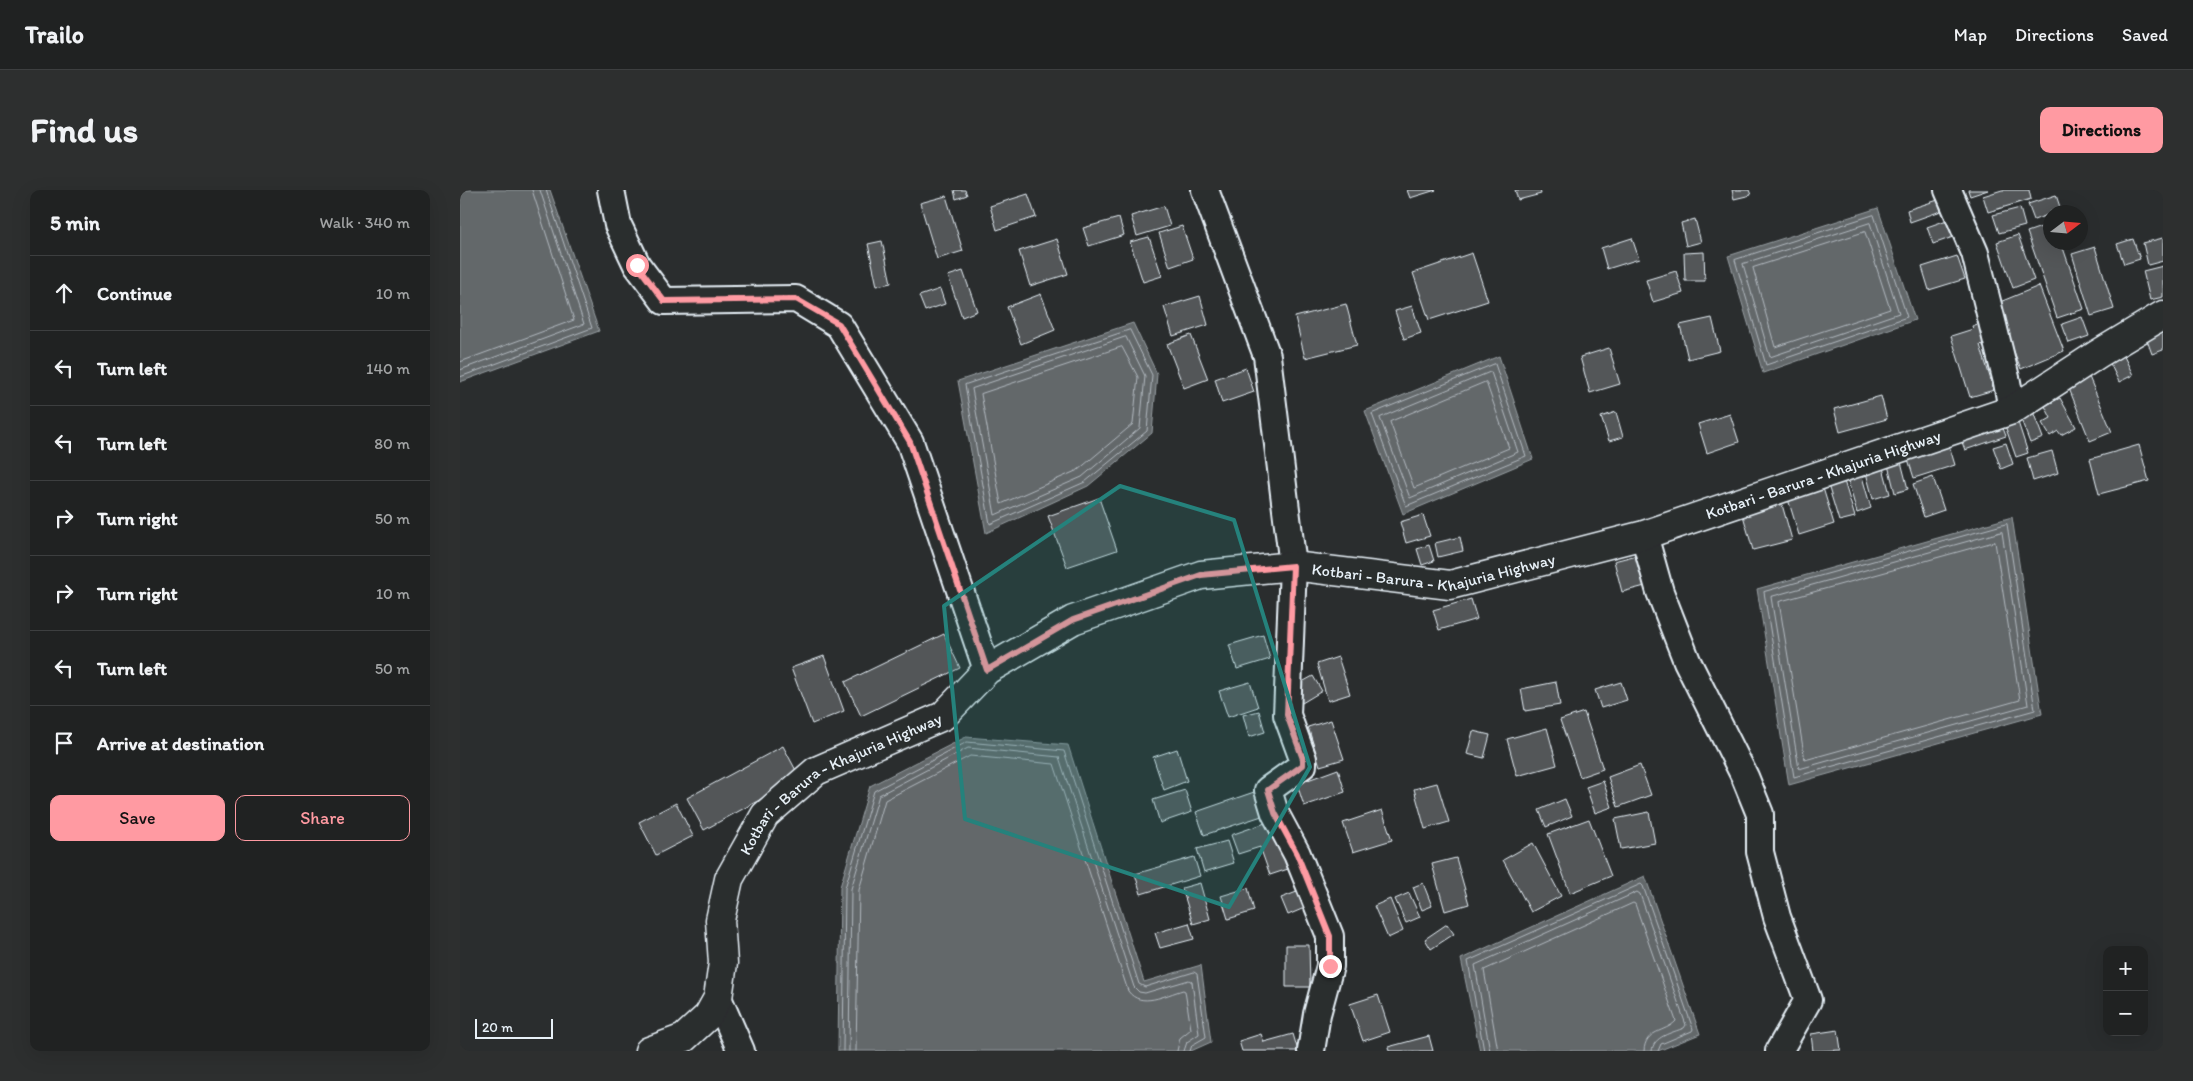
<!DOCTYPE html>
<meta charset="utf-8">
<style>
body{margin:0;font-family:Itim,sans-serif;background:#2d2f2f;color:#f1f3f6}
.controls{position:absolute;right:15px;bottom:15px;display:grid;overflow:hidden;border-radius:10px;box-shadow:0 5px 20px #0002}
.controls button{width:45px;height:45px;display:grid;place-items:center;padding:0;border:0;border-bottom:1px solid #3d3f40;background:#202222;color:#f1f3f6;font:25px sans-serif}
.compass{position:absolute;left:1583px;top:15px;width:45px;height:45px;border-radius:50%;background:#202222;box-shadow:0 5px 20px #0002;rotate:74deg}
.scale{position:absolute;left:15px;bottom:12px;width:78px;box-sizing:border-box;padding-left:5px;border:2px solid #e8f1f8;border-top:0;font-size:14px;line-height:18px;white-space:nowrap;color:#e8f1f8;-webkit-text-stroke:4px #2a2d2e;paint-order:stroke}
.stop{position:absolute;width:15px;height:15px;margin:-11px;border:4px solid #ff9aa2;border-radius:50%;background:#fff}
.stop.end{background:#ff9aa2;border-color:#fff;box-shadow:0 1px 5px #0008}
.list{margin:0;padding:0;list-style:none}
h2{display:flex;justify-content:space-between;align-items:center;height:65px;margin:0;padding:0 20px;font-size:21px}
h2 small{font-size:16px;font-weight:400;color:#a2a4a5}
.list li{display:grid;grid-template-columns:32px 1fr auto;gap:15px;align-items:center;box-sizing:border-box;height:75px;padding:0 20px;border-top:1px solid #3d3f40}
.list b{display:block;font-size:19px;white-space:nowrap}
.list em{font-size:16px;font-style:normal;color:#a2a4a5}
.actions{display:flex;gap:10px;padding:15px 20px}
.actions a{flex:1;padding:11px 0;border:1px solid #ff9aa2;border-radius:10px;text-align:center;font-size:18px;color:#ff9aa2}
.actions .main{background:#ff9aa2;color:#111}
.icon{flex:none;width:28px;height:28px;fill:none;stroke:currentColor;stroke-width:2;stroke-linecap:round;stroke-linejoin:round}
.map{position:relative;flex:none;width:1703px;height:861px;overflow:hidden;border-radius:10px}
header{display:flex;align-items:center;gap:30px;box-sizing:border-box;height:70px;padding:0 25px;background:#202222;border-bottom:1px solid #3d3f40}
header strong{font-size:24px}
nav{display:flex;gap:28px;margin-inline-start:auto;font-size:18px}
.intro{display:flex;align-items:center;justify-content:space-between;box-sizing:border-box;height:120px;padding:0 30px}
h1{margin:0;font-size:35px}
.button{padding:12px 22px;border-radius:10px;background:#ff9aa2;color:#111;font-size:18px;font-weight:700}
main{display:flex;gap:30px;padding:0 30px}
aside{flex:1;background:#202222;border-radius:10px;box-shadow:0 5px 20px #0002}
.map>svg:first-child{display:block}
.water{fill:#63686b;stroke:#989fa3}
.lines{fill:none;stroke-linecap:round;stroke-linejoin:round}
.shore{stroke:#b3bac0;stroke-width:1}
.building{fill:#535759;stroke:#e8f1f8}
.minor-casing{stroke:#e8f1f8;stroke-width:30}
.major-casing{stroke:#e8f1f8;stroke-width:31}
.minor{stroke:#2a2d2e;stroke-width:26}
.major{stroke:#2a2d2e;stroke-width:28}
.route{stroke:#ff9aa2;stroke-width:6}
.marked{fill:#25827c;fill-opacity:0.2;stroke:#25827c;stroke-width:4;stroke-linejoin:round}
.labels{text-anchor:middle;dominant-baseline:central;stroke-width:4;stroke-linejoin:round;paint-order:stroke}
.street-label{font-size:16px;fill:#e8f1f8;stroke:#2a2d2e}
</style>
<header>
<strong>Trailo</strong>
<nav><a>Map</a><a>Directions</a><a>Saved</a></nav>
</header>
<div class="intro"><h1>Find us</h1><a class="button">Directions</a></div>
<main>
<aside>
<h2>5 min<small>Walk · 340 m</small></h2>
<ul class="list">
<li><svg class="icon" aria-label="ahead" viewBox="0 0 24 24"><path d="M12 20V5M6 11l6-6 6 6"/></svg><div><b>Continue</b></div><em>10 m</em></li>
<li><svg class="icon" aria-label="left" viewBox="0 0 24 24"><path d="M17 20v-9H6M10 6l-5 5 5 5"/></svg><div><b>Turn left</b></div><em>140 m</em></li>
<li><svg class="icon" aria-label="left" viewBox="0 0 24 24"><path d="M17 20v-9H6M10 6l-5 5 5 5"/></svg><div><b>Turn left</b></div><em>80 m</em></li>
<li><svg class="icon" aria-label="right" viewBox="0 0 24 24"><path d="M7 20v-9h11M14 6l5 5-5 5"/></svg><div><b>Turn right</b></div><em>50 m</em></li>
<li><svg class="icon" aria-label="right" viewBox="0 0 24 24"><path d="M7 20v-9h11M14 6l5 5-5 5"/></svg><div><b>Turn right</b></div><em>10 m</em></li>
<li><svg class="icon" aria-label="left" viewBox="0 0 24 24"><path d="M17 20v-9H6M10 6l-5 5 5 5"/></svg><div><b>Turn left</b></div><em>50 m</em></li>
<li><svg class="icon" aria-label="arrive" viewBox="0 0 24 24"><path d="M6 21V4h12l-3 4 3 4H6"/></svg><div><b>Arrive at destination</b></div></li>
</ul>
<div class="actions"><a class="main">Save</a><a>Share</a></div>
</aside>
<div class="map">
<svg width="1703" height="861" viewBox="0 0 1703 861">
<rect width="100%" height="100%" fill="#2a2d2e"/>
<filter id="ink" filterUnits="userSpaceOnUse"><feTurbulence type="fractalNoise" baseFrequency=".02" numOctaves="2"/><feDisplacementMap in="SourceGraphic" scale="10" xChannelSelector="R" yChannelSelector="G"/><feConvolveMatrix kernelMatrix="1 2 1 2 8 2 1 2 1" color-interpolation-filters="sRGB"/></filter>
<g filter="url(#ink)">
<!-- water -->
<path class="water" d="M0,0H90L139,141L0,192Z
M1418,18L1455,130L1303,183L1268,66Z
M673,133L697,184L692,243L628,296L526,343L498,191Z
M1039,166L1073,269L943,324L905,221Z
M1552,327L1582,524L1329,595L1297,399Z
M506,547L608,555L684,792L741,775L751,852L731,861H378L380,697L410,596Z
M1185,686L1240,844L1198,861H1020L1001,769Z"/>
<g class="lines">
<!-- shore -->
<path class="shore" d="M1414,25L1447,127L1306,175L1275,70Z
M1410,33L1439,123L1310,167L1283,74Z
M1405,42L1430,119L1315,157L1293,78Z
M670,140L692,185L687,241L625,292L530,334L505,195Z
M666,147L685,186L680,238L622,287L535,325L512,199Z
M662,157L678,187L673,234L618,280L541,314L521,204Z
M0,172L114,130L72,0
M1035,174L1066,266L946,316L912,224Z
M0,180L124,134L80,0
M1031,182L1058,262L950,308L920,228Z
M0,187L132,138L86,0
M1026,192L1049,258L954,298L930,232Z
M1547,334L1575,520L1334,587L1304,402Z
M1542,342L1568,515L1339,579L1311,407Z
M1535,352L1560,510L1345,570L1319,412Z
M383,861L385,698L414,601L507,552L604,561L679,794L685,797L734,782L737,784L746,847L732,855L730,861
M389,861L391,699L419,605L508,558L599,567L674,797L679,802L685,803L729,790L732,792L739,844L727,852L724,861
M396,861L399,700L425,610L510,566L594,574L668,801C681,819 705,805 723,800L725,801L731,839L720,848L717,861
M1024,861L1008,771L1181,694L1183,696L1233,839L1232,841L1201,854L1198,861
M1030,861L1015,775L1177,702L1180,704L1226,835L1224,838C1212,843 1193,846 1192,861
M1038,861L1024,780L1173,713L1175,714L1216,831C1205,843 1185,839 1184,861"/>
</g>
<!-- building -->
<path class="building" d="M494,0H505L507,5L496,9Z
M947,0H976L950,8Z
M1055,0H1080L1081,4L1058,10Z
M1272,0H1289L1291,5L1274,9Z
M1508,0H1528L1510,6Z
M1542,0H1569L1571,9L1528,22L1523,6Z
M568,4L576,27L537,40L530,16Z
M1596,5L1601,20L1590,22V24L1574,30L1568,14Z
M486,6L503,61L477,69L460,13Z
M1478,10L1481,21L1450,32L1447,20Z
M704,16L710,36L677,46L671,26Z
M1560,18L1565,36L1539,43L1533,25Z
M659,28L664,45L629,56L623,38Z
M1235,29L1241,52L1226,56L1221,33Z
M1487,30L1493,47L1473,54L1467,37Z
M1590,34V52H1601L1624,119L1597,128L1567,42Z
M722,36L733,69L710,77L699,43Z
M1558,45L1574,90L1553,98L1537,52Z
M689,47L702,86L683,92L670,52Z
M1172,48L1179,69L1147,79L1141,58Z
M1703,48V71L1688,75L1683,53Z
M597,49L608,84L570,96L559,61Z
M1673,49L1680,69L1664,74L1657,54Z
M422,51L431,93L417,96L408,54Z
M1635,57L1654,119L1631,126L1612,64Z
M1244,62L1245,91H1225L1224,63Z
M1012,63L1028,111L969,130L953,83Z
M1497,66L1505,89L1469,100L1462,77Z
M1703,76V107L1690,110L1683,81Z
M503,81L517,121L502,127L488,86Z
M1216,81L1223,103L1193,112L1186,90Z
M1579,96L1604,161L1561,179L1535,114Z
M480,99L485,114L465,121L459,106Z
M581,104L595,140L561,154L547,117Z
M740,106L748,135L713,146L704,117Z
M886,114L897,155L845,168L835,127Z
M952,116L961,143L944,149L935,121Z
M1622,127L1629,146L1609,153L1602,134Z
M1252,128L1260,161L1228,169L1220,135Z
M1529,130L1535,150L1520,155L1534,200L1510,207L1491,146L1513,139L1512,136Z
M1703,132V160L1692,164L1683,139Z
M731,145L748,189L724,198L707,154Z
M1149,158L1160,194L1130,203L1120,167Z
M1660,158L1673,185L1659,192L1646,165Z
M786,178L794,202L762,213L755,189Z
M1627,182L1652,242L1630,251L1606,191Z
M1421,206L1427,229L1380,242L1374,219Z
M1600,208L1616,237L1601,245L1598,241L1590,246L1582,233L1591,228L1585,216Z
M1572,219L1583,248L1570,253L1559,224Z
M1156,222L1163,247L1149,251L1141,227Z
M1270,224L1279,252L1247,263L1238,234Z
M1556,226L1568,263L1556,267L1543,230Z
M1541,233L1546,246L1505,260L1500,247Z
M1488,252L1495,275L1454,288L1447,266Z
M1546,253L1553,274L1541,279L1533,257Z
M1679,255L1689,291L1639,304L1630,269Z
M1592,261L1598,283L1573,291L1567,268Z
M1440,268L1448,299L1435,303L1427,271Z
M1422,274L1430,304L1413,309L1405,279Z
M1401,283L1411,318L1397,323L1387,287Z
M1473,287L1484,320L1464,327L1453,294Z
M1384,291L1395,327L1379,331L1368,295Z
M1363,298L1374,334L1339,345L1328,309Z
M639,308L657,360L607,377L588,326Z
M1321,311L1332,350L1293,360L1282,322Z
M963,325L970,346L946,353L940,332Z
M1000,347L1003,361L978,367L975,353Z
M969,355L974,371L962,375L957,359Z
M1181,364L1189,395L1162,402L1154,371Z
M1011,409L1017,429L979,440L973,420Z
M484,444L500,478L401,526L385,492Z
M803,445L810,469L777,479L769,455Z
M364,466L384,521L352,534L331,478Z
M878,467L890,504L868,511L857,474Z
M853,486L862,501L842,513L833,497Z
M790,492L798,517L768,527L759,501Z
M1096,492L1100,515L1065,521L1061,499Z
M1161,492L1167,510L1141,518L1135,500Z
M799,521L805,542L789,547L783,525Z
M1124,522L1143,579L1120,587L1100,530Z
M871,530L884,569L860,576L848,537Z
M1087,538L1097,575L1057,586L1047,549Z
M1013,541L1030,545L1024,568L1007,564Z
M323,556L340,588L244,640L227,608Z
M717,559L727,591L704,600L693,567Z
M1180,575L1191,605L1158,617L1148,587Z
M878,579L885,602L844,616L837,594Z
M1143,591L1152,617L1135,623L1126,597Z
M977,593L989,632L965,639L954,599Z
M725,600L732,622L700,633L693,610Z
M797,601L805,625L744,645L736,622Z
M1105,609L1112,626L1086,637L1079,620Z
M216,613L233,646L196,665L179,632Z
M922,620L932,650L893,662L883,633Z
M1189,622L1195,653L1161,659L1155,629Z
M1129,629L1151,686L1110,703L1088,644Z
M811,631L828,679L810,685L800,657L778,664L771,645Z
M767,651L774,673L744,682L737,659Z
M1073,653L1101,706L1071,722L1043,670Z
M734,667L740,686L681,704L675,684Z
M996,668L1009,714L985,721L972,674Z
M740,693L750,729L733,734L722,698Z
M963,693L972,716L962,720L953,697Z
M788,698L794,721L768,729L761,706Z
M842,700L849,716L828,725L821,708Z
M949,703L960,727L946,733L935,709Z
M930,709L943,741L928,748L914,716Z
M729,733L734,749L700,758L695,743Z
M987,734L994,744L971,759L965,749Z
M826,755H849L850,797H826Z
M918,805L930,842L903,851L890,814Z
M1378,840L1381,860L1353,861L1351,844Z
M801,844L804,852L833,844L838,861H782L779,851Z
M969,846L973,861H929L928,857Z"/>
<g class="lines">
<defs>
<path id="minor" d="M151,0L158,35L177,75L204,111L336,109L379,135L450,252L527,480
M745,0L807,166L833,376L827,525L843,569V575L808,600L815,623L837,664L870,746V776L857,824L851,861
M1488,0L1515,63L1547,192L1552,220
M1184,345L1200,402L1227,471L1285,587L1300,624V662L1317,727L1348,810L1319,861
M258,808L281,861"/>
<g id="major">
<path id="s1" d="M189,861L224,848L248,826L258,808L263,773L260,730L269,689L305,625L356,581L483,526L527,480L613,430L741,385L833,376L990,395L1184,345L1552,220L1638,164L1703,125"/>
</g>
</defs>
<!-- minor casing -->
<use href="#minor" class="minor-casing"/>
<!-- major casing -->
<use href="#major" class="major-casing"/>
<!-- minor -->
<use href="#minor" class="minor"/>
<!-- major -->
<use href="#major" class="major"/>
</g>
</g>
<g class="lines" filter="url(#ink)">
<!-- route -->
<path class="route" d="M177,75L204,111L336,109L379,134L450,252L527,480L613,430L741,385L833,376L827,525L843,569V575L808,600L815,623L837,664L870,746V776"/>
</g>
<!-- marked area -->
<path class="marked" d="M660,296L774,330L850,577L769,717L505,629L484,416Z"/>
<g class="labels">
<!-- street labels -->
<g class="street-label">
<text stroke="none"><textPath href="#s1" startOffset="1429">Kotbari - Barura - Khajuria Highway</textPath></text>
<text stroke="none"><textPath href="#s1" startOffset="1024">Kotbari - Barura - Khajuria Highway</textPath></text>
<text stroke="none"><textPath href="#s1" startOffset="364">Kotbari - Barura - Khajuria Highway</textPath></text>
</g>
</g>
</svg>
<div class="controls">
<button>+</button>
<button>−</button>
</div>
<svg class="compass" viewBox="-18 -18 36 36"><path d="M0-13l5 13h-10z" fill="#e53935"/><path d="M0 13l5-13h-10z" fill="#a2a4a5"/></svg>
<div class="scale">20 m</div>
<div class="stop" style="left:177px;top:75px"></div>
<div class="stop end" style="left:870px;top:776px"></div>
</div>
</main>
